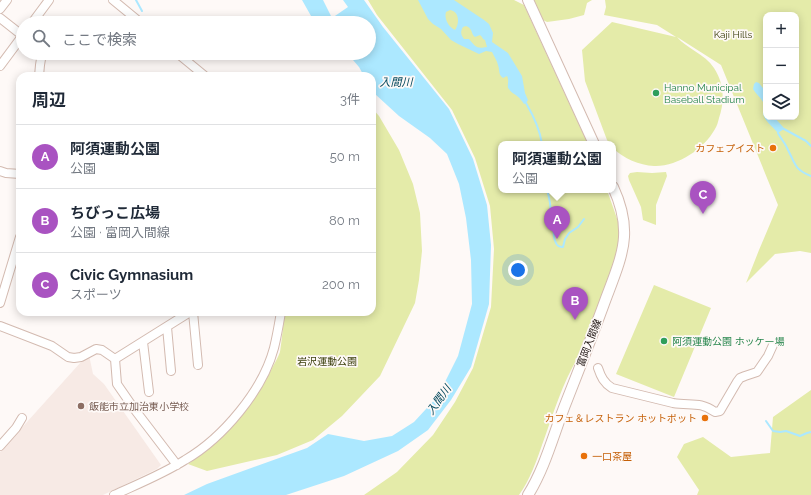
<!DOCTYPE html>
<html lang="ja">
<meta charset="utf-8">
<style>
body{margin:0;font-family:Raleway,"Noto Sans JP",sans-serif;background:#f6f6f7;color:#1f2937}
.controls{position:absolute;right:12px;top:12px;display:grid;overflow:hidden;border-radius:8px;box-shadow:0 2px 10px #0003}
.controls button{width:36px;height:36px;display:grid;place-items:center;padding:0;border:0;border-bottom:1px solid #e0e1e3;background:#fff;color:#1f2937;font:20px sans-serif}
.you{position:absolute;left:518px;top:270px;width:14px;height:14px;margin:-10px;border:3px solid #fff;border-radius:50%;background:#1a73e8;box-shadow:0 0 0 6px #1a73e833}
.badge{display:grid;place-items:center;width:26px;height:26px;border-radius:50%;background:#a953c1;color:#fff;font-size:13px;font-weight:700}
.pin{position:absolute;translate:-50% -33px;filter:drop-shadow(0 1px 2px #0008)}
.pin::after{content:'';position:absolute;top:21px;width:14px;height:12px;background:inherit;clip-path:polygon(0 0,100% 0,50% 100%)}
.popup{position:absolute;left:498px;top:141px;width:118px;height:52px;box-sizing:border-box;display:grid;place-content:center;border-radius:8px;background:#fff;filter:drop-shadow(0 1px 3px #0005);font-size:13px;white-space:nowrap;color:#747a83}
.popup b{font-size:15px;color:#1f2937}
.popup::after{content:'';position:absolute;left:50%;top:100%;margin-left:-8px;border:8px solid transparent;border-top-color:#fff}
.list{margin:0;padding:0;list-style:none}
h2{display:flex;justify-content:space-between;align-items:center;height:52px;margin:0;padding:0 16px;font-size:17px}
h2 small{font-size:13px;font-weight:400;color:#747a83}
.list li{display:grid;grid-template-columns:26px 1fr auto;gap:12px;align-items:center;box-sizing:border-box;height:64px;padding:0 16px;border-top:1px solid #e0e1e3}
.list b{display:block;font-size:15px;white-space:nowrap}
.list p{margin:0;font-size:13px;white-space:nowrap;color:#747a83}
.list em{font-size:13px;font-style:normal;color:#747a83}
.icon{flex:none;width:22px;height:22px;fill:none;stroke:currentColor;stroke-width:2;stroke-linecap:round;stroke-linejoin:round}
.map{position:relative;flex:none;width:811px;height:495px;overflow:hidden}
.search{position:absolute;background:#fff;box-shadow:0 2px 10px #0003;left:16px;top:16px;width:360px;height:44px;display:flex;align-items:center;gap:10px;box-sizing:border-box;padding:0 14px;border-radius:22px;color:#747a83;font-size:15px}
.panel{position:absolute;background:#fff;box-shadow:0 2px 10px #0003;left:16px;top:72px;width:360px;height:244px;border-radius:12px}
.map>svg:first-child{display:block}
.built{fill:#f7eae5}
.green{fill:#e4eba9;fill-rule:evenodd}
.water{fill:#ace8ff;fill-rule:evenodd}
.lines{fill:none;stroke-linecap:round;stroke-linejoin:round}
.stream{stroke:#ace8ff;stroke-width:2}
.minor-casing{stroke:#d3bab0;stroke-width:10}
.major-casing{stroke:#d3bab0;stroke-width:12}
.minor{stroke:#fff;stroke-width:8}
.major{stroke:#fff;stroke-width:10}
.leisure-dot{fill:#2e9e5b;stroke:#fef9f7;stroke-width:1.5}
.food-dot{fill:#e8710a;stroke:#fef9f7;stroke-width:1.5}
.education-dot{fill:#8d6e63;stroke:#fef9f7;stroke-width:1.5}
.labels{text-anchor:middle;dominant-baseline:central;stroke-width:3.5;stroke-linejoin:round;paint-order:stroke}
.park-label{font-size:10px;fill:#393d0a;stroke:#fef9f7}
.leisure-label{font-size:10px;fill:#27864d;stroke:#fef9f7;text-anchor:start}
.food-label{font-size:10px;fill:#c56008;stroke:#fef9f7;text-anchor:end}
.street-label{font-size:10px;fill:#1a110e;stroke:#fef9f7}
.education-label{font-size:10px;fill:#785e54;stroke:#fef9f7;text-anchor:start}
.water-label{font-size:11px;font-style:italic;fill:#04495d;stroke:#fef9f7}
</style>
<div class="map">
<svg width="811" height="495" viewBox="0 0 811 495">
<rect width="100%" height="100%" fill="#fef9f7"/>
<!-- built -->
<path class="built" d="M89,355L93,374L104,384L161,465L157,469L103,495H0V452L81,362Z"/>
<!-- green -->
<path class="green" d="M368,0H514L524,5L588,144H501V190H607L621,230L618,254L579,356C562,383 553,415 542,445C536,462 530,480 519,495H364L397,472L433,435L455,402L473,368L491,307L494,249L490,206L475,158L452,110L377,15Z
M532,0H592L587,3L584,15L569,19L547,22L541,19Z
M605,0H811V253L800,251L775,254L746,283L759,250L778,205L721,65L677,37C686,48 705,54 714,68C724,83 725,101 719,118C718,122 717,126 715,129C704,149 677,167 654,166C639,165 624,159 613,148V144H610L607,140L585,81L582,50L612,22L676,37L657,25L604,15L606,7ZM766,15H796V117H766Z
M372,108L379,116L399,150L413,184L420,213L422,251L419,280L415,303L380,376L342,416L313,440L277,455L207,471L188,464C223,440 254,407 272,368C275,363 278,357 280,352C282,339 283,325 285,312H372Z
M637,172L652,173L666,172L667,176L656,205V225L643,220L641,207L629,180L628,176L630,173Z
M654,285L711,308L674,397L616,374Z
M811,390V495H697L699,490L677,457L684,444L703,437L731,457L770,453L773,417Z"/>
<!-- water -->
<path class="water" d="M302,0H323L332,18L348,7L343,0H364L383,27L449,109L473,159L487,205L491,245L489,304L471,367L451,400L428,430L398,451L344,476L286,495H184L207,484L307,448L328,434L364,441L392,436L414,422L438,396L458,356L472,304L471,260L466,218L459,184L447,154L430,138L399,116L375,94L372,90V76H364L359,67L347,53H369V23H315Z
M418,0H454L484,20L489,24L493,33L492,42L508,53L522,76L525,93L528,100L526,103L524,104C522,101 520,98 517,96C515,94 510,92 509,89C506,86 510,82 507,76L503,78C498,74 500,71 498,65C497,61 494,56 492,52L486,51L479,54L458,44L451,40L441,29L433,24L428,19ZM450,10C459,11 460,23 455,30C448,27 444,18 446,12ZM466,26C471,28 471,30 473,35L475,37L480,35L482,37L483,39L485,40L487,47C476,49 476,47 469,39H464C461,35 460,32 463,27Z
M756,82L759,83L766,92V117H774L784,128V129L778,133C773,127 763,120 763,112C763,108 765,106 763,102C760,97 756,94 753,89L754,84Z"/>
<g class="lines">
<!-- stream -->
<path class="stream" d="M136,0L142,11
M526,103C533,115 540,130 542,144
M784,129L806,141L811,146
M778,133C781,139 786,144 788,150C796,165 794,169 811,176
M547,190C550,199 551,208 551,218C552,221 553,224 553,227C554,232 553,238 556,243C557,246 560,247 563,247L565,239L569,233L578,227L584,219
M766,421L773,431L780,432L786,431L800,436L807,433L811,432"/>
<defs>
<path id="minor" d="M113,0L141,23
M0,9L7,0
M0,18L23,36
M32,23L49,0
M68,23L69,22L74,21L83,23
M177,53L205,76
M0,66L23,35
M39,76L40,65L42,53
M0,171L6,173L20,174
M0,303L20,237
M193,312L198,365
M0,326L52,346L68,357L74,358L81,357L96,349L102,350L115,359L117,384L135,410L177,465
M167,327L171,371
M143,342L149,392
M115,359L190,312
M598,368C601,377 604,383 612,388C633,393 653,398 673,403C690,406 700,401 715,412L720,411L737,382L740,378L745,376L757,372L768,356L773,345
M0,446L16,428L22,418
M114,495C138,484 163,474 185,460C223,438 263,390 274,348C277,336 279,324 281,312"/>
<path id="major" d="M528,0L594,144
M528,495C546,466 554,432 567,400C580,367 593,334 605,301C612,282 623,257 624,237C625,220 620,202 613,187"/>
</defs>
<!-- minor casing -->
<use href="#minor" class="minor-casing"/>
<!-- major casing -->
<use href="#major" class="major-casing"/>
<!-- minor -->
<use href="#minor" class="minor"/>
<!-- major -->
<use href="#major" class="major"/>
</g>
<!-- markers -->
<g class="leisure-dot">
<circle cx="656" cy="93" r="4"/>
<circle cx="664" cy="341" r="4"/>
</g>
<g class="food-dot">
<circle cx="773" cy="148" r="4"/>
<circle cx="705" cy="418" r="4"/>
<circle cx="584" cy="456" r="4"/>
</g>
<circle class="education-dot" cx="81" cy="406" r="4"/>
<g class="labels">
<!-- park labels -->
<g class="park-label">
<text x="733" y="34">Kaji Hills</text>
<text x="327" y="361">岩沢運動公園</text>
</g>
<!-- leisure labels -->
<g class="leisure-label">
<text x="664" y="87">Hanno Municipal<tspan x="664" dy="12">Baseball Stadium</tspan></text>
<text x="672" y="341">阿須運動公園 ホッケー場</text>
</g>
<!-- food labels -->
<g class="food-label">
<text x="765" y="148">カフェプイスト</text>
<text x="697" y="418">カフェ＆レストラン ホットポット</text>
<text x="592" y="456" text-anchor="start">一口茶屋</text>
</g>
<!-- street labels -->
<g class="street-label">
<text transform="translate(589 343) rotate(-69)">富岡入間線</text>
</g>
<!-- education labels -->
<g class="education-label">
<text x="89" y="406">飯能市立加治東小学校</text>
</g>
<!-- water labels -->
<g class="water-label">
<text x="396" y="82">入間川</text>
<text transform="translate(439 400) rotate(-54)">入間川</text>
</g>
</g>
</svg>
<div class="controls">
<button>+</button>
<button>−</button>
<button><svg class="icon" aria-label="layers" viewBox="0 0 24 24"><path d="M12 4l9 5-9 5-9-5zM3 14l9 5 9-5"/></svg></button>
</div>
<div class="you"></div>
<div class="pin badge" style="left:557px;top:239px">A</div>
<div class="popup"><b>阿須運動公園</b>公園</div>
<div class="pin badge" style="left:575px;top:320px">B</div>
<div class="pin badge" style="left:703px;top:214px">C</div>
<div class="search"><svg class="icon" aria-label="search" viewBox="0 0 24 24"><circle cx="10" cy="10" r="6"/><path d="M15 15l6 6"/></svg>ここで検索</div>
<section class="panel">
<h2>周辺<small>3件</small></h2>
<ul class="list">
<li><span class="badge">A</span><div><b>阿須運動公園</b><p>公園</p></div><em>50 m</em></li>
<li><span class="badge">B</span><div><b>ちびっこ広場</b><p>公園 · 富岡入間線</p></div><em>80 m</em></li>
<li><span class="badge">C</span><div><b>Civic Gymnasium</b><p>スポーツ</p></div><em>200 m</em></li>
</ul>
</section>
</div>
